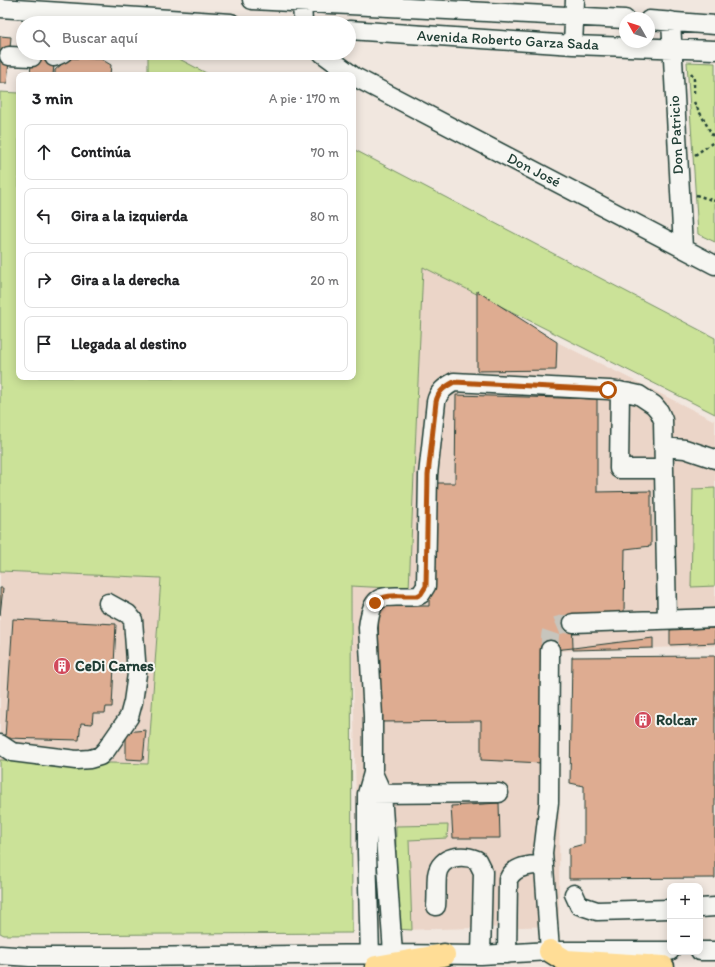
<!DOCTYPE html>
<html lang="es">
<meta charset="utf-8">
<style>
body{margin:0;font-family:Itim,sans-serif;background:#f6f6f6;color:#202124}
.controls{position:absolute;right:12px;bottom:12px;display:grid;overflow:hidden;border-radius:8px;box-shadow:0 2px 10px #0003}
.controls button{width:36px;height:36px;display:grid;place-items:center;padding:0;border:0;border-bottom:1px solid #e0e0e0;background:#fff;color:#202124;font:20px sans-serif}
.compass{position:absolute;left:619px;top:12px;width:36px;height:36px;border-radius:50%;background:#fff;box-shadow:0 2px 10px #0003;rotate:309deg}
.stop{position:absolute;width:12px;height:12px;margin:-9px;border:3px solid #b45309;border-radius:50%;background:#fff}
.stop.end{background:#b45309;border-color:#fff;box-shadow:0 1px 4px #0008}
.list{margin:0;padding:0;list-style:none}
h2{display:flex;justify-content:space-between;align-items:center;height:52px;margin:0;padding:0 16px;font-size:17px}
h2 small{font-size:13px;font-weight:400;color:#757577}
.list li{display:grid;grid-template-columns:26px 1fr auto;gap:12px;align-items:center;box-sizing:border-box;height:56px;margin:0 8px 8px;padding:0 8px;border:1px solid #e0e0e0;border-radius:8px}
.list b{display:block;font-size:15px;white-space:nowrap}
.list em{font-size:13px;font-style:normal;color:#757577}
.icon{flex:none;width:22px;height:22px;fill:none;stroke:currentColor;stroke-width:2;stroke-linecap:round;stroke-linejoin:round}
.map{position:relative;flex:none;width:715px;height:967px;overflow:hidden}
.search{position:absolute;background:#fff;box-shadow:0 2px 10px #0003;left:16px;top:16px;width:340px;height:44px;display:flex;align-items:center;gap:10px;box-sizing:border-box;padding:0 14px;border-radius:22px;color:#757577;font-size:15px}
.panel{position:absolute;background:#fff;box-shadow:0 2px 10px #0003;left:16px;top:72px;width:340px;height:308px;border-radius:8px}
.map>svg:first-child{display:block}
.built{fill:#ebd5c8}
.green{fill:#cbe298;stroke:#759066}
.building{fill:#deac91;stroke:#1f3d34}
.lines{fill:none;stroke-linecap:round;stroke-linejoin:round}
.minor-tunnel{stroke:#c7c5bd;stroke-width:18;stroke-dasharray:18 9;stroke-linecap:butt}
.minor-casing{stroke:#1f3d34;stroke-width:21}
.major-casing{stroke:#1f3d34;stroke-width:25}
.path{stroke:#1f3d34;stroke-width:2.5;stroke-dasharray:3 3;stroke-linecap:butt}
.minor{stroke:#f6f6f2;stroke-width:18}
.major{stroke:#ffdd96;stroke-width:22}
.route{stroke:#b45309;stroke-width:5}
.labels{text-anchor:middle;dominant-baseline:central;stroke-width:4;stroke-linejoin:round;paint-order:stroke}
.street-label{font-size:15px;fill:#1f3d34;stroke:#f6f6f2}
.poi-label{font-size:15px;font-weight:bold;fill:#1f3d34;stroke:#f6f6f2;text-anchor:start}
</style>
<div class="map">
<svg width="715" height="967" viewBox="0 0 715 967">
<rect width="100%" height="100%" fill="#f1e7df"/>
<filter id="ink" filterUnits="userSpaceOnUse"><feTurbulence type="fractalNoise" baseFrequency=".025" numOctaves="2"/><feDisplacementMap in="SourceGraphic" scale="8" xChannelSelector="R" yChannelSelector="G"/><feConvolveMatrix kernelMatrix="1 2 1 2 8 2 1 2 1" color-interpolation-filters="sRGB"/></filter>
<g filter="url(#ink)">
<!-- built -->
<path class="built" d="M423,267L477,291L557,342L715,421V646L560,651L559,926L359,931L351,586L409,589Z
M0,571L161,578L148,764L0,760Z"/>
<!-- green -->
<path class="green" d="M148,53H168L210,75H148Z
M687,62L715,63V242L698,234Z
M0,92L19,93V377H353V149L715,338V414L423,267L409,589L351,586L352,933L4,935L0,933V760L148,764L161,578L0,571Z
M715,488V586L691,587L693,489Z
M448,825L447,838L409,840L412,930L395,929L396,826Z"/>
<!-- building -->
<path class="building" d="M0,36L11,37L7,83H0Z
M32,53H55L53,75H30Z
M69,58L101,59L111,65L110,75H55V70Z
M477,291L557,342L556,370L477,371Z
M456,395L597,399V492L651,491V546L625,549L624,613L572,615L573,648L544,651L542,763L481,760V721L380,722L378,606H429L430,483H455Z
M0,588H3L0,615Z
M13,619L116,624L112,707H106L105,713H93L92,724L81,723L79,740L5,738Z
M715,628V643L670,645V630Z
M653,638V648L573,650V648Z
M715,656V878L569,879V848L584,844V786L570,783L572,657Z
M146,730L143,760L126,759V732Z
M499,803L500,838H453L451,806Z"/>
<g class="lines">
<!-- minor-tunnel -->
<path class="minor-tunnel" d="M550,650C549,628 550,625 573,623"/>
<defs>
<path id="minor" d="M252,0L625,19
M302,2L303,23
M0,8L231,23
M649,20L715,25
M671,21L683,248
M349,30L573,45L715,50
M573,45L575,0
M322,53L352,75
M9,56L32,57
M54,57L63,53
M353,76L715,265
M620,391L619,469H664
M663,447L685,449L715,459
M573,623L715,618
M0,744L12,752L76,760L90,759L100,756L106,750L129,717L133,702L137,674L133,620L128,614L108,603
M373,773L382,793L393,954
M370,794L499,793
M574,894L579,905L597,911L670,909
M436,906C437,896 436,885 437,875C440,855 463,854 477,860L483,872L481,955
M700,908L715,907
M550,951L543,853L549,802L550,650
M700,951H715
M507,954L508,880C514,865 530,866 544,864
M0,955L30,957H124L393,954L481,955L550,951H670
M370,955L367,852V794L373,773V716L368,628C372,587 386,599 417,596L421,594L426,586L428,475L436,402C438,392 445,387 454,382L609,390L630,393L639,395L654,405L659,411L663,420L667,620"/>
<path id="major" d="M550,951L566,961L663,967
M376,967L444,955"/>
</defs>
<!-- minor casing -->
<use href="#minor" class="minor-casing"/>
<!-- major casing -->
<use href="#major" class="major-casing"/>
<!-- path -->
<path class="path" d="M691,73L694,77V93
M694,102L715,140
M695,155L715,141
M696,195L715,201"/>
<!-- minor -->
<use href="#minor" class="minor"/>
<!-- major -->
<use href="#major" class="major"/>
</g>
</g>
<g class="lines" filter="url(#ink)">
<!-- route -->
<path class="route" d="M375,603C385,592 404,597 417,596L421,594L426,586L428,475L436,402C438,391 445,387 454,382L608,390"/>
</g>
<!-- icons -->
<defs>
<symbol id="building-disc" viewBox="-11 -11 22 22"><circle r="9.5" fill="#d1495b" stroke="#f6f6f2"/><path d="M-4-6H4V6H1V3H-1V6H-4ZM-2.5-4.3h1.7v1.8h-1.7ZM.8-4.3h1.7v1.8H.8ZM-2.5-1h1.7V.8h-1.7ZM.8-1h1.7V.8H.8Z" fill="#fff"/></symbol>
</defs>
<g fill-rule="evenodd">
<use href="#building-disc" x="52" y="656" width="20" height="20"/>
<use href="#building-disc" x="633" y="710" width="20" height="20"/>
</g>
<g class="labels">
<!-- street labels -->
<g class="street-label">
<text transform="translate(508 40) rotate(3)">Avenida Roberto Garza Sada</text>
<text transform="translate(676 135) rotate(-93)">Don Patricio</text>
<text transform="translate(534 170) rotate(27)">Don José</text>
</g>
<!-- poi labels -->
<g class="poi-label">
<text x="75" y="666">CeDi Carnes</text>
<text x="656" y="720">Rolcar</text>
</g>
</g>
</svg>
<div class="controls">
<button>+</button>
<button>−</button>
</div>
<svg class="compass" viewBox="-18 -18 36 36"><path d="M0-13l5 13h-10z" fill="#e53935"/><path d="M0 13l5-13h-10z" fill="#757577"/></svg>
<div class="stop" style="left:608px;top:390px"></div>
<div class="stop end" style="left:375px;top:603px"></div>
<div class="search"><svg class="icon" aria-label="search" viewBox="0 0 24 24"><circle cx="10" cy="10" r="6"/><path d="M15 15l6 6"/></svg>Buscar aquí</div>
<section class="panel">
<h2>3 min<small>A pie · 170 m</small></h2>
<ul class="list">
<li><svg class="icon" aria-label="ahead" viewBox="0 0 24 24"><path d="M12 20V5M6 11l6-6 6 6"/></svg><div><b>Continúa</b></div><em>70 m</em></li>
<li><svg class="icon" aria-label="left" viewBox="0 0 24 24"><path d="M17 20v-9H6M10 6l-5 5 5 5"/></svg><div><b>Gira a la izquierda</b></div><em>80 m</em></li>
<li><svg class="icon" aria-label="right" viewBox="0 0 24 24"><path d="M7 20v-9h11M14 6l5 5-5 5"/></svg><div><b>Gira a la derecha</b></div><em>20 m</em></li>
<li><svg class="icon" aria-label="arrive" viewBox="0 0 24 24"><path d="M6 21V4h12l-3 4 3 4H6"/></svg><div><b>Llegada al destino</b></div></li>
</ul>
</section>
</div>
